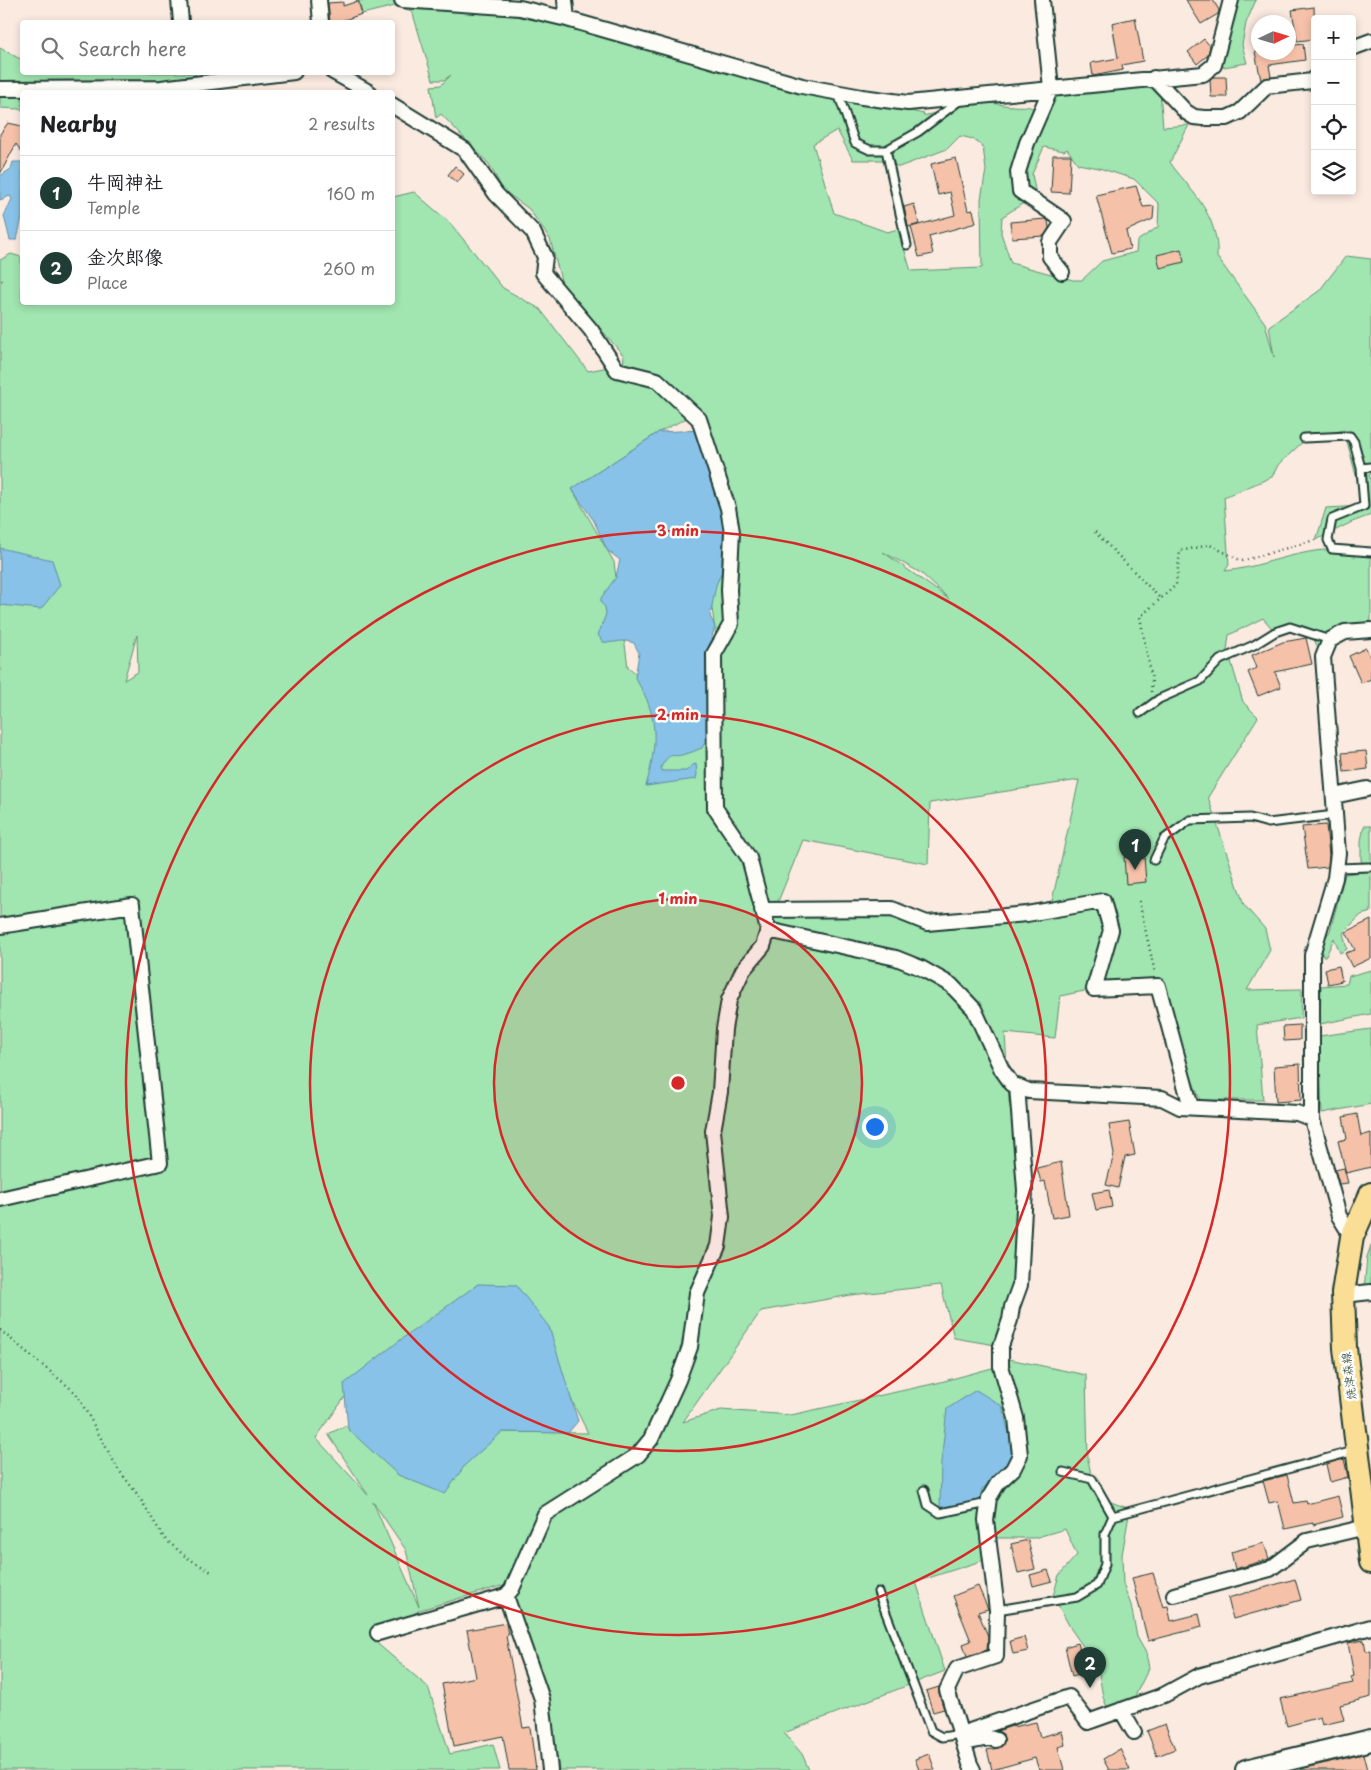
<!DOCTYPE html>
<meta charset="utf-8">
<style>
body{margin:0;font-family:"Playpen Sans","Klee One",sans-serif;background:#f6f6f6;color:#202124}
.controls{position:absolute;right:15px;top:15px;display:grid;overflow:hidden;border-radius:5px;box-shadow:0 2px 8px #0003}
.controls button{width:45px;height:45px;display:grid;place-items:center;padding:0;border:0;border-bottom:1px solid #e0e0e0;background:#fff;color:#202124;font:25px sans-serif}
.compass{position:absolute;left:1251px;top:15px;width:45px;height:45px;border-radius:50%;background:#fff;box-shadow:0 2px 8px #0003;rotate:86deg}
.you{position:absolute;left:874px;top:1126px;width:18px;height:18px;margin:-12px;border:4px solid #fff;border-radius:50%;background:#1a73e8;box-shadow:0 0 0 8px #1a73e833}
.badge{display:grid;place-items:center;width:32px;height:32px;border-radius:50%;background:#1f3d34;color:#fff;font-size:16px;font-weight:700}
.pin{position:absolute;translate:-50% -41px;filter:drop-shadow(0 1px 2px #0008)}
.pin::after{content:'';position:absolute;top:26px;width:18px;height:15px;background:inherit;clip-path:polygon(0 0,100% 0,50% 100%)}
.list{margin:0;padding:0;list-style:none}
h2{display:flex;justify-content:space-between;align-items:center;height:65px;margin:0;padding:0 20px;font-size:21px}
h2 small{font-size:16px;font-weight:400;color:#757577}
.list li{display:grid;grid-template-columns:32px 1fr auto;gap:15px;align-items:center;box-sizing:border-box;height:75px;padding:0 20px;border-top:1px solid #e0e0e0}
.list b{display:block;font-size:19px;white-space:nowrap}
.list p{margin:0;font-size:16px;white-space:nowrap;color:#757577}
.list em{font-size:16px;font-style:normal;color:#757577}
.icon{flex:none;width:28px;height:28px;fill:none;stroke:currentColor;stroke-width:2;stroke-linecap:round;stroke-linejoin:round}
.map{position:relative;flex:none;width:1371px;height:1770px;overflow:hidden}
.search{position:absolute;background:#fff;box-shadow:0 2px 8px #0003;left:20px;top:20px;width:375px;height:55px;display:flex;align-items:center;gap:12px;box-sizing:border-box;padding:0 18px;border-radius:5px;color:#757577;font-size:19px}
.panel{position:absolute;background:#fff;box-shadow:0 2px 8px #0003;left:20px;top:90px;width:375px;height:215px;border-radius:5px}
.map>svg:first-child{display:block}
.green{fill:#a1e5b0;stroke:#609172;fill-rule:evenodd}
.water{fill:#89c2e8;stroke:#5f8da0}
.building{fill:#f6c1a9;stroke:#1f3d34}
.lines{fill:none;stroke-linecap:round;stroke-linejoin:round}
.lane-casing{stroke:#1f3d34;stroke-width:11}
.street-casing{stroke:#1f3d34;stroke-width:18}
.secondary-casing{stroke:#1f3d34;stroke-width:24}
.primary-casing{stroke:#1f3d34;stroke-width:26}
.path{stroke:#1f3d34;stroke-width:2.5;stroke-dasharray:1 4;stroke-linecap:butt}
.lane{stroke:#fdfcf7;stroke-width:7}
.street{stroke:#fdfcf7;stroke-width:14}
.secondary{stroke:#fdfcf7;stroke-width:20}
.primary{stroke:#fbde96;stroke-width:22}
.ring{fill:none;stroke:#d62828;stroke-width:2.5}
.labels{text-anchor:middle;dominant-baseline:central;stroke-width:5;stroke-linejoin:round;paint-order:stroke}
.street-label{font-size:12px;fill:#1f3d34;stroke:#fdfcf7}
.centre{fill:#d62828;stroke:#fdfcf7;stroke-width:2.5}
.ring-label{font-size:15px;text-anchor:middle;font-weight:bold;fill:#d62828;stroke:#fdfcf7;stroke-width:5;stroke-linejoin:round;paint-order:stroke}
</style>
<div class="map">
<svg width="1371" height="1770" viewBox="0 0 1371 1770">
<rect width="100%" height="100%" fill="#fbeae0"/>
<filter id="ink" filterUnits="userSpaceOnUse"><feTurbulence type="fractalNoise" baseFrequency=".02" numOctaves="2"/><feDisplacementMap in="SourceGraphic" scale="10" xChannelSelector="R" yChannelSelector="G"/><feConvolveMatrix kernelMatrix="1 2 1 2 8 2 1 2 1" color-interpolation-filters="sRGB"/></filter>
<g filter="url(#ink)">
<!-- green -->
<path class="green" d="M359,0H384L421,6H487L495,13L492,6L528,10L581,23L745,70L749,74L924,114L923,116C944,111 967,102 989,103C997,103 1005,106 1013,106C1023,107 1035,104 1040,115L1050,92L1151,83L1160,91L1163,127L1189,125L1170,162C1176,172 1184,179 1190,188C1206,207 1219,231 1217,257L1265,323L1274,357L1269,326L1319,291L1346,256L1371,259V474L1369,475L1371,480V515L1352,522L1316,540L1326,508L1364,506L1344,430L1307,438L1278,465L1272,477L1224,497L1229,565L1225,571C1254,568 1280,557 1309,552C1329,548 1350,550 1371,552V628L1339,629L1320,652L1311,633L1275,632L1263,618L1229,635L1226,658H1230L1243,702L1258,717L1208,797L1244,905L1265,929L1270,950L1247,990L1302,989L1301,1018L1257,1025L1263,1100H1200L1193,1082L1188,1096L1158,986L1094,989L1060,996L1055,1038L1005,1033L1009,1102L1019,1144L1025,1190L1020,1285L1012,1307L1001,1346L954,1338L941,1285L851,1295L761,1311L683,1422L721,1410L791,1415L937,1383L992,1368L1013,1407L1004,1358L1086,1375L1088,1460L1092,1479L1108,1501L1130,1509L1122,1555L1123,1584L1131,1605L1137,1637L1146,1653L1149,1668L1134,1698L1117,1706L1107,1707L1103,1697L1098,1668L1071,1629L1053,1596L1059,1575L1077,1555L1065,1529L1034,1538H995C991,1527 990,1507 996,1497C1001,1489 1005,1484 1007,1475L979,1504L984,1560L916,1582L945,1671L784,1733L802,1754L809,1770H559L548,1699L501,1586L420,1610L372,1639L428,1687L450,1754L493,1744L500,1770H0V283L3,280L0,281V260L11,254L21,257L22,302H392L393,197L414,192L450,223L503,288L540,309L588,371L614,366L669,395L689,417L659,432L572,489L614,562L628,667L648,683L653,706L662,708L666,712L717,643L710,595L732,499L700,415L661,384L647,371L623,368L624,356L562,284L550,239L529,209L503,190L489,164L441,114L436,118L431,86L441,85L451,75L444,80H433L412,11L395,6L362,14ZM837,130L853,160H884L899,167L947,149L960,136L973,139L983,147L986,170L981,199L982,268L911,271L898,229L887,232L834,213L813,144ZM1044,147L1064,151L1067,149L1078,164L1099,168L1134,179L1159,204L1158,227L1137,241L1136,252L1102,261L1082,280H1073L1011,263L1001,233L1002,217L1036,195L1032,174ZM883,552L921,573L949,599ZM137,635L138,672L124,680ZM1079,780L1052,901L935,922L892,909H775L803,840L928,864L930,803ZM478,1284L488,1299L549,1327L561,1379L588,1433L502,1432L447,1467L403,1466L369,1448L354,1422L328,1434L368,1495L316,1438L345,1397ZM373,1502L406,1550L419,1607Z
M1237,0H1256L1246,23L1242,45L1247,63L1218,68Z
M0,48L22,60V72L193,73L209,83V92H22V111L19,109L0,108Z
M1364,826H1371V865L1369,867L1361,861V841Z
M1371,871V912L1361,915L1343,933L1347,949L1340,953L1334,938L1326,956H1322V942L1330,931L1345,874Z
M1371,970V1014L1320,1024L1321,986L1347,984L1349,976Z
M1371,1029V1104L1322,1113L1319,1036Z
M1371,1245V1288L1364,1290L1367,1257Z"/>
<!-- water -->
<path class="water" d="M13,162H22V217L17,240H10L4,216L12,199L10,196L0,200V176L11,169Z
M702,430L729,516L726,562L716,585L710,616L715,627L709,646L710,669L716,690L707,738L702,748C696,750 691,753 685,754C671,759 672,749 661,767L662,771H686L693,765L696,764L697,774L696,779L646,786C657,746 660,715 635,678L639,653L634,643C621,638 616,644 603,642L598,635L606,614L605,607L601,603V598L616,577L620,560L607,550L594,521L572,489L659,432Z
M0,548L52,560L60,585L41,609L0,605Z
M478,1284L516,1285L549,1327L578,1421L568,1433L502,1432L465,1465L445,1494L398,1475L348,1429L344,1384L399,1341Z
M976,1390L1002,1406L1014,1453L1011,1467L982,1489L979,1504L940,1509L941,1463L947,1409Z"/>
<!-- building -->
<path class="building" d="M1186,0H1213L1219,10L1218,14L1201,24Z
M358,1L362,14L344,20V22H330L328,3L343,2V6Z
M1314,7L1315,39L1297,41L1292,10Z
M1135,18L1143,61L1122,65L1123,70L1093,76L1091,63L1118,58L1112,23Z
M1204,39L1210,46L1208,55L1197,64L1188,52Z
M1303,44L1305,60L1269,65L1271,77L1261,80L1255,52H1288V46Z
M1213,77H1226L1227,97H1211L1210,79Z
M8,123L22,126V152L16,144L0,174V134Z
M1053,155H1071L1069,193L1051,192Z
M956,158L968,211L973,210L976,223L929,236L933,254L919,257L911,227L955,215L950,192L938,195L931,164Z
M455,166L464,174L457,183L448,175Z
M1136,186L1143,207L1154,206L1153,219L1126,231L1130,249L1112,253L1096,195Z
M914,204L919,224L908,227L904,207Z
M1046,219L1048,221L1049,228L1044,236L1012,238L1010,222Z
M1181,249L1184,262L1160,268L1157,255Z
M1306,638L1312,664L1275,672L1281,687L1258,696L1248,672L1257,668L1252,655L1283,642Z
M1366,648L1371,659V679L1361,683L1349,656Z
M1366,751L1368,769L1344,772L1342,753Z
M1326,825L1329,855L1328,867L1308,869L1302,827Z
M1144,856L1146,882L1126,884L1124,857Z
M1371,920V958L1352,967L1345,953L1355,950L1346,932Z
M1339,966L1342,981L1328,984L1325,969Z
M1300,1025V1040L1284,1041L1283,1026Z
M1300,1064L1301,1100L1276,1102L1274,1066Z
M1357,1114L1361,1136L1371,1133V1167L1346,1173L1338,1141L1347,1139L1343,1117Z
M1129,1122L1135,1155L1125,1157L1118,1188L1106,1185L1114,1154L1109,1125Z
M1061,1162L1069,1215L1052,1218L1045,1181L1041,1182L1037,1168Z
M1344,1168L1348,1183L1339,1184L1335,1170Z
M1109,1190L1112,1207L1096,1210L1092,1193Z
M1344,1459L1348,1477L1330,1482L1326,1464Z
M1287,1475L1294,1503L1306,1501L1307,1504L1338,1496L1343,1517L1313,1525V1523L1285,1529L1278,1501L1269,1503L1263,1481Z
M1028,1540L1035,1569L1018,1573L1011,1544Z
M1264,1543L1269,1559L1235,1569L1231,1552Z
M1048,1570L1052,1581L1033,1586L1030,1575Z
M1153,1573L1163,1607L1168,1606L1171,1621L1199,1614L1202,1627L1148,1641L1132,1578Z
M1295,1579L1301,1600L1233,1619L1228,1598Z
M978,1586L988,1609L978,1612L988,1636L987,1650L967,1656L963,1644L971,1641L953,1596Z
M506,1623L508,1635L506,1636L523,1728L530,1727L536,1770H509L503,1736L454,1746L442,1684L476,1677L467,1630Z
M1024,1637L1028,1651L1013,1654L1010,1641Z
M1364,1640L1366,1651L1371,1650V1697L1340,1705L1344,1720L1322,1725L1320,1717L1287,1726L1280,1699L1353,1683L1351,1677L1354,1676L1348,1643Z
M1078,1643L1086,1672L1072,1676L1065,1647Z
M939,1687V1693L944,1709L933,1712L926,1691Z
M1036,1722L1040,1737L1062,1731L1065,1745L1058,1747L1064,1770H1039L1035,1758L992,1770L987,1750L999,1748L1004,1742L1003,1734L997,1731L1012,1726L1013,1727Z
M1165,1724L1175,1749L1157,1756L1147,1731Z
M1120,1749L1130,1770H1109L1103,1759Z
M929,1754L935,1770H919L915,1759Z
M1363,1754L1367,1770H1301V1769Z"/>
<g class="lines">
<defs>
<path id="lane" d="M838,93L855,143L870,150H886L918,132L959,101
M886,150L907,245
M1304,438L1350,436L1354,442L1361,468
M1371,467L1361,468L1364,506L1332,519L1328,540L1332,549L1371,552
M1140,713L1159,699L1200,681L1220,660L1254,645L1275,632L1290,627L1330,640
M1154,860L1164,839L1190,820L1250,818L1268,823L1335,815
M1337,868L1369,867
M1063,1472L1092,1479L1113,1516
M924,1490L928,1505L940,1513L988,1503
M878,1592L931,1731L942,1737L961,1734
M997,1610L1077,1597L1097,1585L1105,1564V1534L1113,1516L1354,1451"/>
<path id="street" d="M179,0L181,22
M319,0L321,22
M402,0L520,8L567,19L802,86L862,97L908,103L1203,74L1214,65L1231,0
M565,0L567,19
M1042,0L1051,88L1027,143L1018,172L1020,191L1064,221L1050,242V257L1062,272
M1352,48L1371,41
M333,72L369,92
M1154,78L1186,112L1194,117L1204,118H1227L1240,112L1267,86L1312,81L1315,78
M0,89L161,88L294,72
M392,105L465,150L496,194L533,232L545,257L543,273L591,330L617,370L657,380L699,419L728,508L732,532L729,590L731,624L714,654L715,808L749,858L768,930L763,946L743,970L729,1000L724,1029L720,1092L713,1131L722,1217L718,1246L697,1293L690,1347L678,1380L651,1439L638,1455L545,1514L512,1589L506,1596L542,1699L550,1770
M1334,796L1367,789
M762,910L892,909L927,923L1027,914L1103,901L1111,930L1094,989L1158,986L1191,1107
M0,926L132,905L160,1163L0,1199
M768,930L896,958L921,968L951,985L974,1009L1002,1070L1012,1084L1029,1091L1162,1098L1180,1107L1297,1113L1312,1119L1339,1216L1352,1237
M1312,1119V955L1335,878L1338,853L1323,657L1330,640L1345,632L1371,630
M1343,1295L1371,1292
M1174,1595L1270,1569L1307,1541L1366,1527
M378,1633L506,1596
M1121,1710L1134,1732
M961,1734L1069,1697L1088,1722L1164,1695L1199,1676L1371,1627
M964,1743L989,1738L996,1740
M973,1770L970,1764L947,1690L957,1669L996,1656L997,1610L986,1520L989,1498L998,1483L1013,1469L1020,1455L1016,1418L1001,1366V1346L1010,1320L1012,1307L1020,1285L1025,1190L1017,1086"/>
<path id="secondary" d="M1246,1770L1371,1740"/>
<path id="primary" d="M1371,1194L1352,1237L1343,1293L1345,1348L1371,1562"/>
</defs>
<!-- lane casing -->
<use href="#lane" class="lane-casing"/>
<!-- street casing -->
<use href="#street" class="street-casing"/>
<!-- secondary casing -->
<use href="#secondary" class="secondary-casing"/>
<!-- primary casing -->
<use href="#primary" class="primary-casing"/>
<!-- path -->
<path class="path" d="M1095,532L1160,598
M1151,692L1152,680L1140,617L1176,585L1180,551L1210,545L1242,561L1318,539
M1139,901L1155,973
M0,1330L76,1393L118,1469L138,1495L164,1538L186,1557L213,1573"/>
<!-- lane -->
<use href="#lane" class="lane"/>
<!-- street -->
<use href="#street" class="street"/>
<!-- secondary -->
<use href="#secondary" class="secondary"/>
<!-- primary -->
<use href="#primary" class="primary"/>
</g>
</g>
<!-- distance rings -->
<circle cx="678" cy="1083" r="184" fill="#d62828" fill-opacity=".12"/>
<g class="ring">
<circle cx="678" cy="1083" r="184"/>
<circle cx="678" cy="1083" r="368"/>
<circle cx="678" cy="1083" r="552"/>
</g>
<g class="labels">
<!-- street labels -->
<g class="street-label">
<text transform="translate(1348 1376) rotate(-97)">焼津森線</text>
</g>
</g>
<circle cx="678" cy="1083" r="8" class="centre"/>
<g class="ring-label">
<text x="678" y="536">3 min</text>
<text x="678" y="720">2 min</text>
<text x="678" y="904">1 min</text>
</g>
</svg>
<div class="controls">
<button>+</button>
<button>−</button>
<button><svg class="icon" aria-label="locate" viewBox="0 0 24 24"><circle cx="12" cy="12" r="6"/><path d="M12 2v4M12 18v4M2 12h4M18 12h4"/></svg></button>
<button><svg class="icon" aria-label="layers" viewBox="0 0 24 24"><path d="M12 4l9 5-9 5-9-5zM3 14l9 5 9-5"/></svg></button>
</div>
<svg class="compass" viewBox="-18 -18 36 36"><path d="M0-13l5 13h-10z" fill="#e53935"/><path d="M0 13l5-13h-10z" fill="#757577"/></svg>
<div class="you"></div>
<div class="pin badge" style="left:1135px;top:870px">1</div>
<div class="pin badge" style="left:1090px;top:1688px">2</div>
<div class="search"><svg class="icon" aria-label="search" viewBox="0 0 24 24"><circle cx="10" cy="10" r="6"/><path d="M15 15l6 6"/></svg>Search here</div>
<section class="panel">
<h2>Nearby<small>2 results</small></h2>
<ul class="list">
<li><span class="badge">1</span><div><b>牛岡神社</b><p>Temple</p></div><em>160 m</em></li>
<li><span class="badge">2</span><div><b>金次郎像</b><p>Place</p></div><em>260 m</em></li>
</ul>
</section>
</div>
